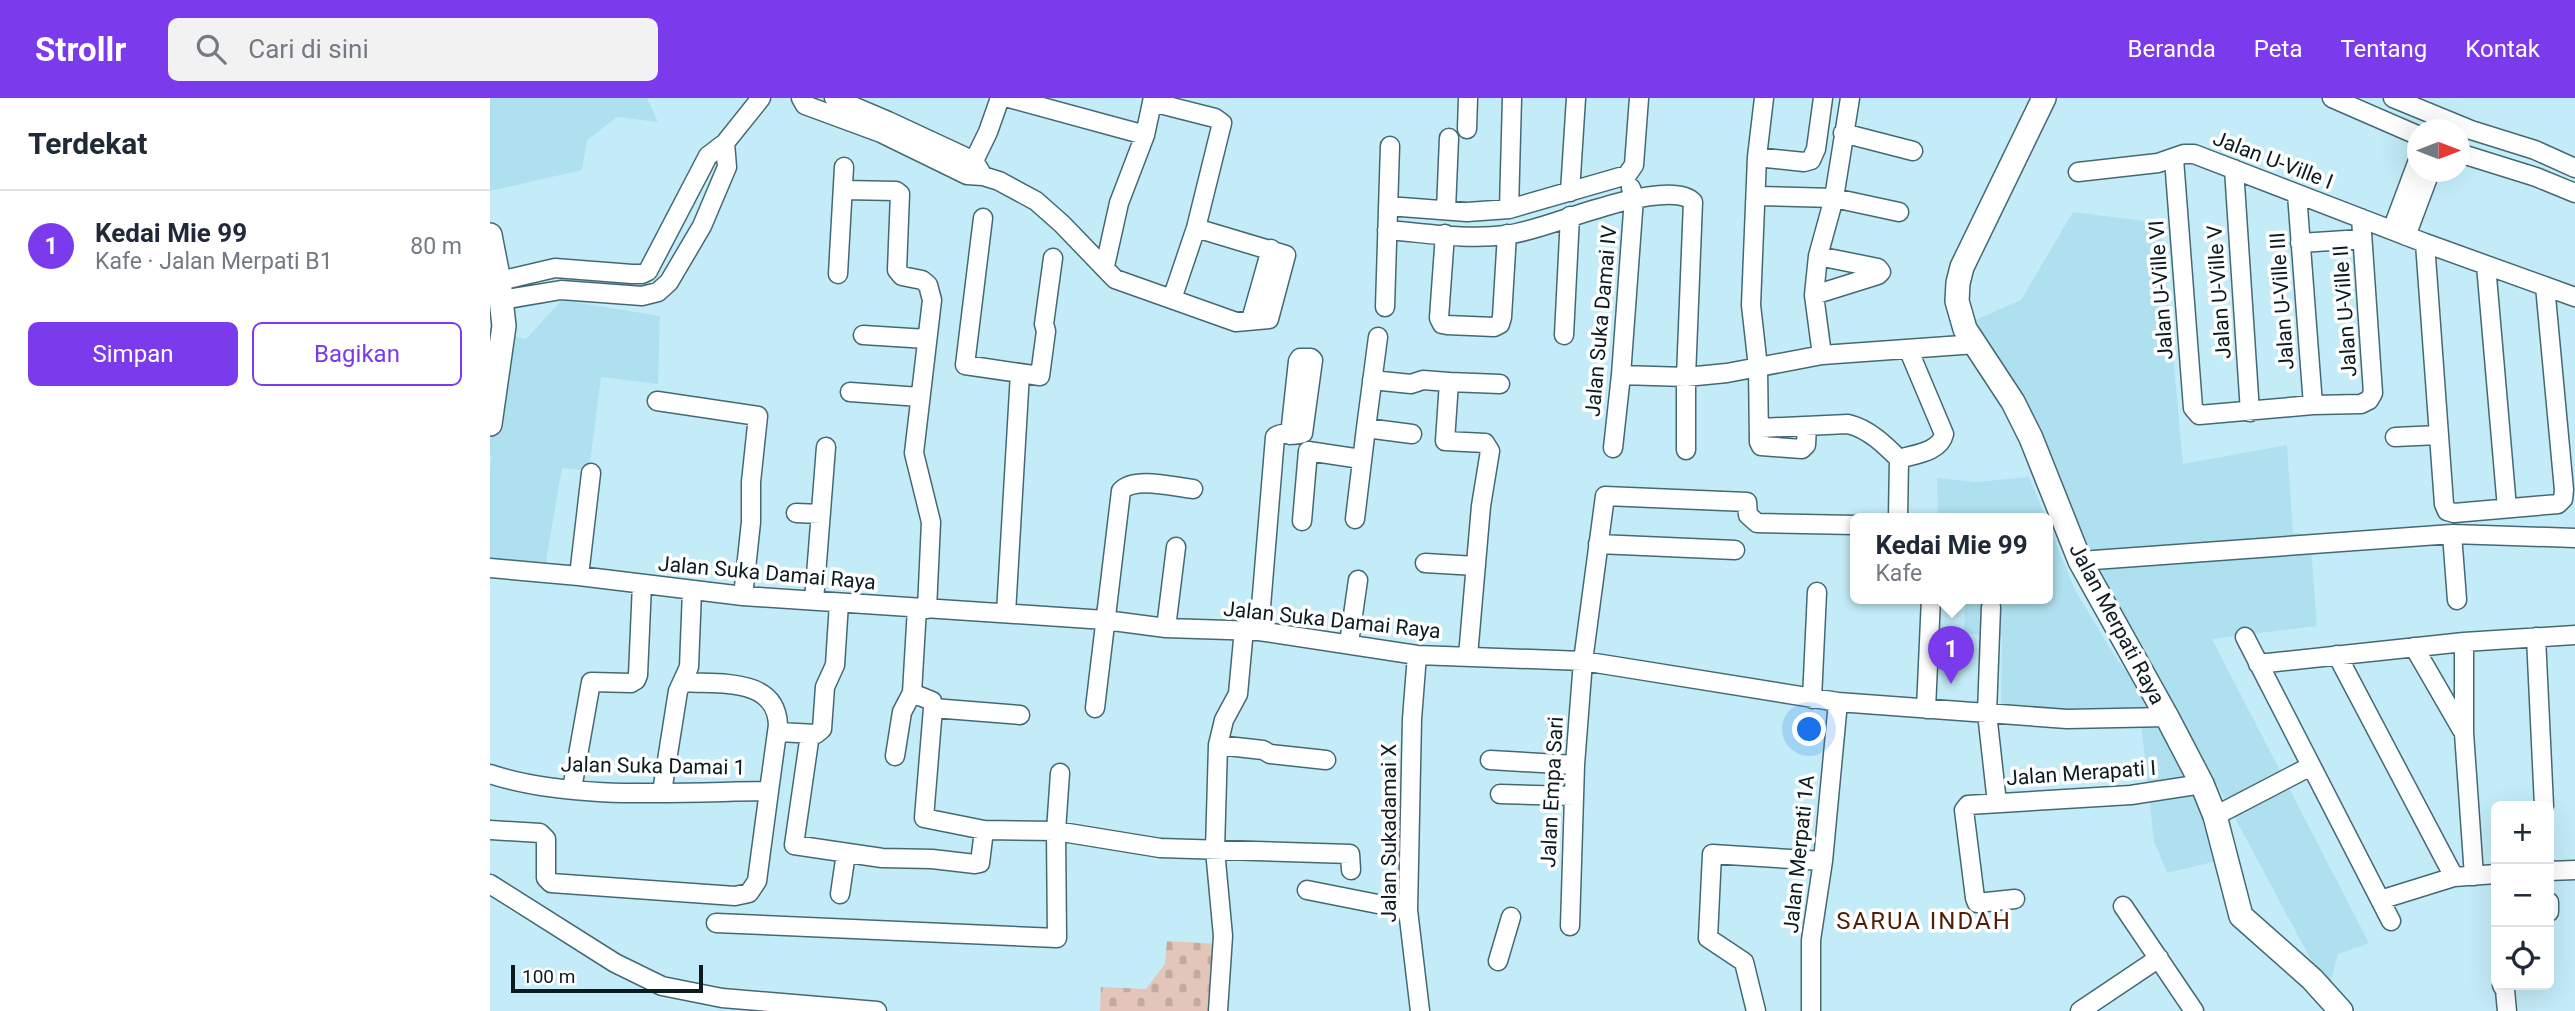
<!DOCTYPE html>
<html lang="id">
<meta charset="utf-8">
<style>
body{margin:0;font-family:Roboto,sans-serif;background:#f2f2f3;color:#1f2937}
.controls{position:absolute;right:21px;bottom:21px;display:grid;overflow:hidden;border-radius:10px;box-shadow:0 7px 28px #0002}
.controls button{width:63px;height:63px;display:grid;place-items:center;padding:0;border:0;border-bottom:2px solid #e0e1e3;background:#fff;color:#1f2937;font:35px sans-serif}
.compass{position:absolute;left:1917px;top:21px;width:63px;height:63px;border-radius:50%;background:#fff;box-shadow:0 7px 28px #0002;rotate:90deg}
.scale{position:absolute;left:21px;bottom:18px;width:192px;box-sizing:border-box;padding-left:7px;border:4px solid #0c1b20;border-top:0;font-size:19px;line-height:24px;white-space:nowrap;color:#0c1b20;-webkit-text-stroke:5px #fff;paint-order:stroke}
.you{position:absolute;left:1320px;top:632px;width:24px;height:24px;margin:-18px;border:5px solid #fff;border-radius:50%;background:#1a73e8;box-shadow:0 0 0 10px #1a73e833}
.badge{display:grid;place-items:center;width:46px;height:46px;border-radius:50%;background:#7c3aed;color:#fff;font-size:23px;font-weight:700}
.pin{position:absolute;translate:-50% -58px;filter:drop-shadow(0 2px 4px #0008)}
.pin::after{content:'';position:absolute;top:37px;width:24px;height:21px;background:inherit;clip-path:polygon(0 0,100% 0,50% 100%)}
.popup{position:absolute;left:1360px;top:415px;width:203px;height:91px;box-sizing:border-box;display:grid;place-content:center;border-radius:10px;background:#fff;filter:drop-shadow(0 2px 5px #0005);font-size:23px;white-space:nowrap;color:#747a83}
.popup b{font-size:26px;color:#1f2937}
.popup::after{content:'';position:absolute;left:50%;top:100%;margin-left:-14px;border:14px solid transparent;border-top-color:#fff}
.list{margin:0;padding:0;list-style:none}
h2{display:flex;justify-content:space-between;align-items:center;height:91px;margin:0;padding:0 28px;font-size:30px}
h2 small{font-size:23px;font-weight:400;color:#747a83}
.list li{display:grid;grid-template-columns:46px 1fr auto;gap:21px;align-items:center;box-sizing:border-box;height:112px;padding:0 28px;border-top:2px solid #e0e1e3}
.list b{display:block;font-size:26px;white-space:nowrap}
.list p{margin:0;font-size:23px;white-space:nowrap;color:#747a83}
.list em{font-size:23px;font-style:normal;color:#747a83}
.actions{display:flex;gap:14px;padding:21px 28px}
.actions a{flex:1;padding:16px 0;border:2px solid #7c3aed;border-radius:10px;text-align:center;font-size:24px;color:#7c3aed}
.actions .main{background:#7c3aed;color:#fff}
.icon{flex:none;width:38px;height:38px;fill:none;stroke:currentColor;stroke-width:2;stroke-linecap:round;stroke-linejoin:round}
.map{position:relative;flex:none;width:2085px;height:913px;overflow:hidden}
header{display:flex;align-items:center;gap:42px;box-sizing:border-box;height:98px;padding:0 35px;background:#7c3aed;color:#fff}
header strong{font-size:33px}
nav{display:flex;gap:38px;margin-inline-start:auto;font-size:24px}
.search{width:490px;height:63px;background:#f2f2f3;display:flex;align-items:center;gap:18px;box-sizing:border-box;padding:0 24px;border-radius:10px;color:#747a83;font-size:26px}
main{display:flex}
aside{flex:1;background:#fff}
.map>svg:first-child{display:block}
.built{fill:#afe0ef}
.cemetery{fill:url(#cemetery-stones)}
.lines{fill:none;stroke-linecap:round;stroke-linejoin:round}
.minor-casing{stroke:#456974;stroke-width:21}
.major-casing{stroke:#456974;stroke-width:26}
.minor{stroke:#fff;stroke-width:18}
.major{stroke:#fff;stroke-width:23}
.labels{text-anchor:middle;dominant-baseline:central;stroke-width:7;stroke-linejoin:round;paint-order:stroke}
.street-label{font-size:21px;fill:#0c1b20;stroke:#fff}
.quarter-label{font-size:24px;letter-spacing:2px;fill:#4e1f06;stroke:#fff}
</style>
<header>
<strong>Strollr</strong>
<div class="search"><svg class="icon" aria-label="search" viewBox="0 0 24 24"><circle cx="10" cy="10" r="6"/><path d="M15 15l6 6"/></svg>Cari di sini</div>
<nav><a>Beranda</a><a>Peta</a><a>Tentang</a><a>Kontak</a></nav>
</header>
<main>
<aside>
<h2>Terdekat<small></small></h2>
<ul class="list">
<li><span class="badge">1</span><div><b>Kedai Mie 99</b><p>Kafe · Jalan Merpati B1</p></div><em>80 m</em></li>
</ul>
<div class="actions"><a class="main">Simpan</a><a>Bagikan</a></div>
</aside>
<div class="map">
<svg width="2085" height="913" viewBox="0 0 2085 913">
<defs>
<pattern id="cemetery-stones" width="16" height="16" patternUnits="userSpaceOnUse" patternTransform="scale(1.75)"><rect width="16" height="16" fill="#e3c6b9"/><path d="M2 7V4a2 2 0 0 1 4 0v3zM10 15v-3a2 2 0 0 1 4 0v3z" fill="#c2aa9f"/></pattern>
</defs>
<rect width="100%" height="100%" fill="#c3ecf8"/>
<!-- built -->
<path class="built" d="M0,0H157L168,24L127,19L97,42L92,72L0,93Z
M1583,114L1671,125L1693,366L1797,347L1803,435L1820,437L1827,528L1722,541L1879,845L1848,856L1840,886L1820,860L1653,548L1633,530L1513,269L1485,222L1531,202Z
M72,202L170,218L168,286L111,279L99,373L72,370L55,469L0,465V369L2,358L0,357V232L36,241Z
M1539,379L1556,420H1448L1447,380L1486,384Z
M1557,423L1585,492L1624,557L1673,624L1718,716L1727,763L1677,775L1664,743L1651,625L1511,618L1512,538L1474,536L1475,500H1557Z"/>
<!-- cemetery -->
<path class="cemetery" d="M677,843L729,846L725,913H610L611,889L656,891L675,866Z"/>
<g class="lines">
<defs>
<path id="minor" d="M311,0L315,7L391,35L477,77L493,78L509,83L546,103L572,126L625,181L746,224L779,221L796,157L706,130
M344,0L398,23L484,63L493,78
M519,0L655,37
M1274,0L1267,59L1261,207L1268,269L1269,344L1271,348L1312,351L1316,347L1317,328
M1842,0L1927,37
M1903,0L1981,32L2045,52L2085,70
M662,4L725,20L732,25L706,130L682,201
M977,31L978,0
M1353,35L1423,53
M1969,55L2046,79L2085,95
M1267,59L1314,64L1321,62L1326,51L1333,0
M1684,61L1703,310L1709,317L1823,307L1871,306L1879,302L1883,295L1871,120
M480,71L498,34L510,0
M1744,71L1760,314
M1588,74L1668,65L1694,56H1704L1935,145L2085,199
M353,92L406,93L410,96L407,172L412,178L432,182L438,187L442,202L424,355L441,424L437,511
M1080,94L1086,0
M1807,96L1823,307
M1267,98L1344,100L1409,114
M898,108L977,114L1019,111L1137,77L1144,67L1149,0
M1019,111L1022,0
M956,112L959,40
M493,120L475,267L550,278L556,233L554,226L563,160
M897,132C936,135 977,142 1016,137C1046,133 1080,118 1110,110C1129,104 1189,87 1203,104L1196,279V352
M1902,132L1927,65
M955,136L949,220L952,226L957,227L1004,229L1010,226L1012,219L1017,136
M1916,138L1940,74
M1810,145L1872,141
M1935,145L1954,406L1957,413L1964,415L2068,406L2073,401L2074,392L2055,188
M1996,167L2017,410
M615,168L629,105L655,37L663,0
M348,176L354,69
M9,183L65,170L142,176H152L158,173L218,58L235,45L271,0
M1324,197L1388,177L1391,174L1388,170L1328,158
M12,202L71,192L152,198L168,194L179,184L212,128L237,69L235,45
M895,209L900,48
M761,222L781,151
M373,237L437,241
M1074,237L1080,118
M888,239L876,330L922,336
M1332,257L1324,197L1328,158L1344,100L1360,0
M1131,277L1196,279L1237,275L1332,257L1486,246
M882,282L921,286L933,282L959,284L955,343L995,345L1000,353L991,408L978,558
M959,284L1010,286
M360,294L430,299
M167,303L268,318L261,384V424L253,498
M1270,330L1358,326C1379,331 1395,347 1409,361L1408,420
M1905,339L1949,337
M1123,350L1131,277L1144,100L1141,90
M1409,361C1425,356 1450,354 1454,336L1419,253
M306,415L331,416
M865,421L876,330
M812,423L818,353L871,361
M1962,436L1967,502
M1108,446L1245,452
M1590,463L1962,436L2085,440
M935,465L986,468
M0,470L89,478L253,498L615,522L676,530L769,533L927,557L1093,563L1348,604L1577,621L1677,619
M89,478L101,375
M324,503L336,349
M1501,509L1497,615L1507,705
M516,515L530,275
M676,530L686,449
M769,533L785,339C793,332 804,340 813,335L823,262L821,260H810L808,263L800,337
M1755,539L1901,823
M2046,539L2054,708
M1974,544V635L1984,778
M859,545L868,482
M1924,549L1972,632
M927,557L922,621L918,812L930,913
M1847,557L1964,779
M1768,566L1974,544L2085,537
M422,595L442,603L443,610L434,720L494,732L566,733L670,750L860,756L861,772
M1322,601L1327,494
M443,610L530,617
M605,610L631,393C644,378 684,389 703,391
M1436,611L1441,500
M288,634L326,636L332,631L335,589L345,567L349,505
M320,636L304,747L392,760L442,761L485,766L490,765L494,732
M728,647L773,652L780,656L836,662
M405,658L412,614L422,595L427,510
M1000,662L1085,667
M0,676C81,703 193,694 279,693L288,627C286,578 227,587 193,584
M82,691L101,584L141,585L146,582L148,577L152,486
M172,694L188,593L199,569L202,493
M1010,696L1084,698
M1725,718L1821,668
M0,732L50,735L56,741V780L61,785L245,798L259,795L267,783L279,693
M2059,773L2085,772
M0,786L125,865L172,888L232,900L387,913
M817,792L918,812
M350,796L356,755
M1525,801L1487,805L1485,800L1474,712L1478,707L1641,697L1712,686
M1890,802L1964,779L2006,776
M2059,804V814
M1633,808L1704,913
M226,825L567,840L566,733L570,675
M1080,828L1085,667L1093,563L1115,398L1257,404L1258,417L1267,425L1365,427
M1008,863L1021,819
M2012,887L2015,892L2017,913
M728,913L733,838L725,752L728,647L734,622L748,596L754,531
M1266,913L1254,864L1218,840L1222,756L1333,763
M1321,913V842L1333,763L1348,604
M1590,913L1669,860"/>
<path id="major" d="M1554,0L1472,169L1468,185L1467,203L1475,231L1523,304L1541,340L1590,463L1677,619L1712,686L1725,718L1751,818L1822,881L1851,913
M0,137L9,183L14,228L0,326"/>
</defs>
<!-- minor casing -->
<use href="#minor" class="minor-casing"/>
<!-- major casing -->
<use href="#major" class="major-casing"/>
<!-- minor -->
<use href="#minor" class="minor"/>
<!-- major -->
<use href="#major" class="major"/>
</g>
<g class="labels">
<!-- street labels -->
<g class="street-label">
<text transform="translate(1783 62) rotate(21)">Jalan U-Ville I</text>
<text transform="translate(1671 192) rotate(-94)">Jalan U-Ville VI</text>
<text transform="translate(1729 194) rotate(-94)">Jalan U-Ville V</text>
<text transform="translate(1792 203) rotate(-94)">Jalan U-Ville III</text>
<text transform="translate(1855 213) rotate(-94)">Jalan U-Ville II</text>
<text transform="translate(1111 223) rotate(-85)">Jalan Suka Damai IV</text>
<text transform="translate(277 475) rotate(5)">Jalan Suka Damai Raya</text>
<text transform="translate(842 522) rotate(6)">Jalan Suka Damai Raya</text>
<text transform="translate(1627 526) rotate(62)">Jalan Merpati Raya</text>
<text transform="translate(163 668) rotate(1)">Jalan Suka Damai 1</text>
<text transform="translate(1591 675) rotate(-4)">Jalan Merapati I</text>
<text transform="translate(1062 694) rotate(-87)">Jalan Empa Sari</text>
<text transform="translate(899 735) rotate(-90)">Jalan Sukadamai X</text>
<text transform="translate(1309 756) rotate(-84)">Jalan Merpati 1A</text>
</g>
<!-- quarter labels -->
<g class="quarter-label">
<text x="1434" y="823">SARUA INDAH</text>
</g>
</g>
</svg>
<div class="controls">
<button>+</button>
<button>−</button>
<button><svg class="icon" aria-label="locate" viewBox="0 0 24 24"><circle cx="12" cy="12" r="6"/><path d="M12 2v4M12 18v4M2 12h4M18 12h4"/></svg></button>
</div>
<svg class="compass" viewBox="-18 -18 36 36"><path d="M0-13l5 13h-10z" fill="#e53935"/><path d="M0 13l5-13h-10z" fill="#747a83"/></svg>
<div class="scale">100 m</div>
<div class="you"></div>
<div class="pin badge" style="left:1461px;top:586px">1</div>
<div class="popup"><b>Kedai Mie 99</b>Kafe</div>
</div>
</main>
